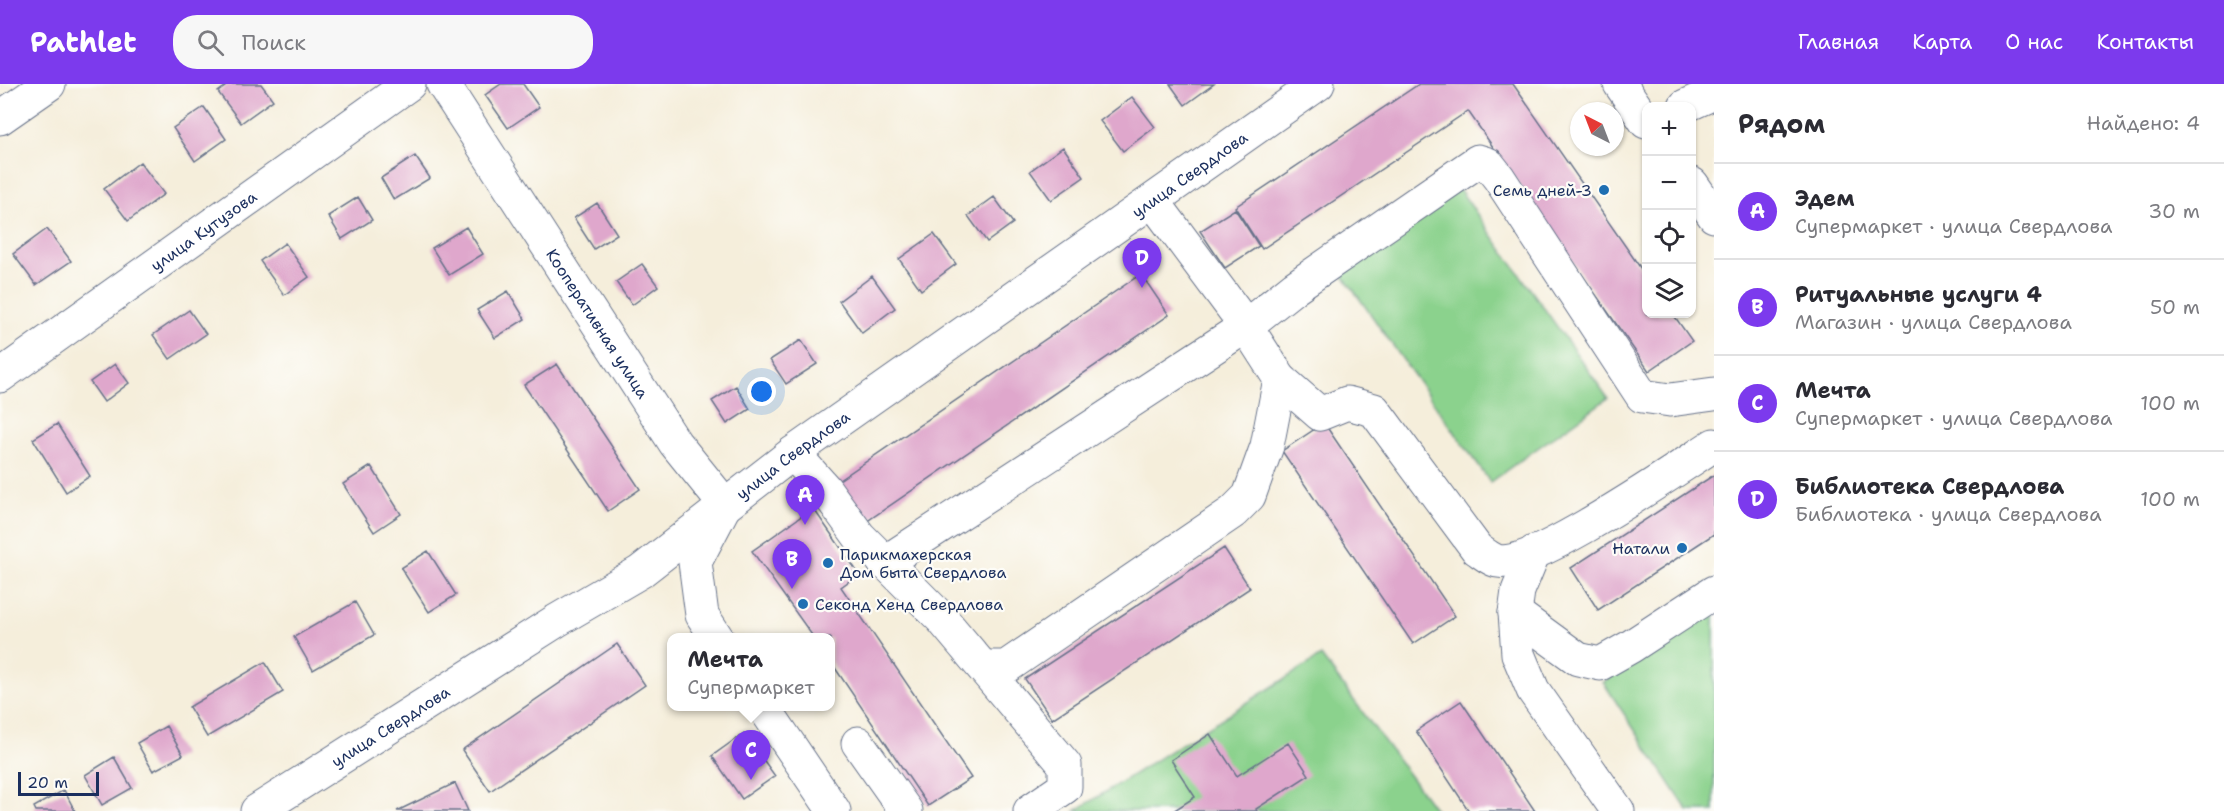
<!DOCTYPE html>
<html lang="ru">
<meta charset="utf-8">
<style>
body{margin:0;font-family:"Shantell Sans",sans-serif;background:#f7f7f7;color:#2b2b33}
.controls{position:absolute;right:18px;top:18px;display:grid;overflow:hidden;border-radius:12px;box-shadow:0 2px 4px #0004}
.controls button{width:54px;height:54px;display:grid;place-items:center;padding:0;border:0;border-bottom:2px solid #e1e1e2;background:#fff;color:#2b2b33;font:30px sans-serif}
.compass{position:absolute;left:1570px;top:18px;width:54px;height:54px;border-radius:50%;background:#fff;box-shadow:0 2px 4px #0004;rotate:318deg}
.scale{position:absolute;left:18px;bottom:15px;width:81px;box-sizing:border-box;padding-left:6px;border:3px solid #1b2f5e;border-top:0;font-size:16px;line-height:21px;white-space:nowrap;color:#1b2f5e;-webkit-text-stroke:4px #fdfcf7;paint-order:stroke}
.you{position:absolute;left:762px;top:308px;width:21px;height:21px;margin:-15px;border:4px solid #fff;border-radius:50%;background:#1a73e8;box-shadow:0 0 0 9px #1a73e833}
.badge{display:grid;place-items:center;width:39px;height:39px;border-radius:50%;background:#7c3aed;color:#fff;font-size:20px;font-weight:700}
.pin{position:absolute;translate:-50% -50px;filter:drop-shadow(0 2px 3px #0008)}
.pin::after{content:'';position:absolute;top:32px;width:21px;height:18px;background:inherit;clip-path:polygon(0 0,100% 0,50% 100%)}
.popup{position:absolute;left:667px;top:549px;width:168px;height:78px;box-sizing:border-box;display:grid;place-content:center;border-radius:12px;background:#fff;filter:drop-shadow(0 2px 4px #0005);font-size:20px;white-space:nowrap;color:#7c7c81}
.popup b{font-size:22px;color:#2b2b33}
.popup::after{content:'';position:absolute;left:50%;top:100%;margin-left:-12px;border:12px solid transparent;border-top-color:#fff}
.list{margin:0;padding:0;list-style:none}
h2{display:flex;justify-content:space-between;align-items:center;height:78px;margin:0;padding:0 24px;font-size:26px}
h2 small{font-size:20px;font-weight:400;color:#7c7c81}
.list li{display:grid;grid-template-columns:39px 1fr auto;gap:18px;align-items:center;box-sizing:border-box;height:96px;padding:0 24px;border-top:2px solid #e1e1e2}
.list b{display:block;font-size:22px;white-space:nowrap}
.list p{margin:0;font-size:20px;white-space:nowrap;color:#7c7c81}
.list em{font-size:20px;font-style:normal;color:#7c7c81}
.icon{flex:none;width:33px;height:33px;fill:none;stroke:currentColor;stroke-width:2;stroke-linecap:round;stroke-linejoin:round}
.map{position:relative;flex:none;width:1714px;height:727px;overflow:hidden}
header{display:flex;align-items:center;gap:36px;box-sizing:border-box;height:84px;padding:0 30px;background:#7c3aed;color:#fff}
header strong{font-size:28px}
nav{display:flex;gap:33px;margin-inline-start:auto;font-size:21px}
.search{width:420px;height:54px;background:#f7f7f7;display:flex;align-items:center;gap:15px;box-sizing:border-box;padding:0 21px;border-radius:24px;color:#7c7c81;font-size:22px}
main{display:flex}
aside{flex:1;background:#fff}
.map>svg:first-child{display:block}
.green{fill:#8bd28d;stroke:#538076;stroke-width:1.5}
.building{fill:#dfa7cc}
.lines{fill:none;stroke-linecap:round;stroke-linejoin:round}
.minor-casing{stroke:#67728a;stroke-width:35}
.minor{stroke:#fff;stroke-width:33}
.poi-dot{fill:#1f6fb2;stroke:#fdfcf7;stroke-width:2}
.labels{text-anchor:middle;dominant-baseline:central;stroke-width:4.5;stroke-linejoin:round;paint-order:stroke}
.street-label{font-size:16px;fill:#1b2f5e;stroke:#fdfcf7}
.poi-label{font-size:16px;fill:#1b2f5e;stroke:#fdfcf7;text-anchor:end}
</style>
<header>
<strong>Pathlet</strong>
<div class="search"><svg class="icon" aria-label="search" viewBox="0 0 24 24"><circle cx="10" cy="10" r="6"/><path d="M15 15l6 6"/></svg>Поиск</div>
<nav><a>Главная</a><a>Карта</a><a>О нас</a><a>Контакты</a></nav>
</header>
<main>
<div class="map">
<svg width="1714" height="727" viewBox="0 0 1714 727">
<rect width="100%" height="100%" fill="#fdfcf7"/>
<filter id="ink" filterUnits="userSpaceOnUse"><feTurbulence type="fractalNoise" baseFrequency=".0167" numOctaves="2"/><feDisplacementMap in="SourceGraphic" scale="12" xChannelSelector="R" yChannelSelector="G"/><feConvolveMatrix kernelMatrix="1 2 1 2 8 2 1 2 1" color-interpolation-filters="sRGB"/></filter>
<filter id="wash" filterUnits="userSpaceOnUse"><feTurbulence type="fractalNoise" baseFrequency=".008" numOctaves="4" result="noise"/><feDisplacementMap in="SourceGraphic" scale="24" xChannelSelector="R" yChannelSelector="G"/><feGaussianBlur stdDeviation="1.35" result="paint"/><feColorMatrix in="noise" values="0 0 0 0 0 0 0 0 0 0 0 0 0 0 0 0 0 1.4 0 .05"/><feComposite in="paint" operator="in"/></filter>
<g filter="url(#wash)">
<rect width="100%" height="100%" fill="#f5eedb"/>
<!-- green -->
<path class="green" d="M1457,102L1608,314L1490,398L1339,186Z
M1714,525V727H1688L1603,598Z
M1321,572L1436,727H1075Z"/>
<g id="blocks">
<!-- building -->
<path class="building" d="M229,0H261L273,16L241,39L218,8Z
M501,0H523L539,23L508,44L485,11Z
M1170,0H1214L1185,21Z
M1419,0H1513L1646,192V230H1673L1692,257L1649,287L1468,27L1262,165L1235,123Z
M1132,13L1155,43L1123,67L1100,37Z
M204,23L226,55L195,77L173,44Z
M1063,63L1084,93L1051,116L1030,87Z
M415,72L430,94L394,116L381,94Z
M140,78L164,110L128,137L104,105Z
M358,113L372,136L342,155L328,132Z
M994,113L1013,139L987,158L968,132Z
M597,119L617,150L594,165L574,134Z
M1235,125L1259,162L1225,184L1200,147Z
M466,143L483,170L449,191L432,164Z
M47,145L71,177L36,201L13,170Z
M934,150L956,180L921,206L899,175Z
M285,159L309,193L284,211L260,177Z
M642,180L658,202L632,221L616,198Z
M1141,190L1169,231L860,442L832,401Z
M872,192L895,224L862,249L839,217Z
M508,207L525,235L495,254L477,226Z
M189,226L206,250L170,275L153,251Z
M801,256L817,280L786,300L770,276Z
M115,280L129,299L104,318L90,298Z
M557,280L640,405L608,427L524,301Z
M736,302L750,325L727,340L712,317Z
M1324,339L1455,532L1413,560L1282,367Z
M57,340L90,392L66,408L33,355Z
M371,382L401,430L374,448L343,400Z
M1714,391V450L1598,526L1571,484Z
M813,424L859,490L841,503L971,694L928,722L831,578V554H814L752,467Z
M1224,464L1250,504L1052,635L1025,595Z
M428,467L456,511L429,528L401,484Z
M355,518L374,551L313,586L294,553Z
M617,560L645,601L490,707L462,666Z
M265,578L283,608L207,653L189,623Z
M1461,617L1535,727H1469L1416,647Z
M166,642L183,671L153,687L137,659Z
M744,649L775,692L742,715L712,672Z
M1210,650L1237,692L1288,659L1309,691L1256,725L1257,727H1173L1195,713L1171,676Z
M114,673L132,704L102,721L85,691Z
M455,699L468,727H397Z
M64,706L75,727H36L34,723Z"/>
</g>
</g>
<g filter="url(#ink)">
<use href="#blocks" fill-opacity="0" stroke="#67728a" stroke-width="1.5"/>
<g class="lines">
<defs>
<g id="minor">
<path id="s1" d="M443,0L675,359L725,421L695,478L702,531L717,554"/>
<path d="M1620,0L1646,38"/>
<path d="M1685,22L1714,9"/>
<path d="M0,34L49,0"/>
<path d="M1692,100L1714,132"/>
<path id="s2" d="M0,292L409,0"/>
<path d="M1280,295L1320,330L1347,319L1374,326L1477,465C1483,469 1490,475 1497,477C1533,485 1678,384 1714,361"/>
<path d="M793,369L825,405L859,452L942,535L1065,681V703L1030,727"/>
<path d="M1534,468L1518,507L1515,529L1518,570L1533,606L1618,727"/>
<path d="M884,479L1246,242L1295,203L1478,77L1488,80L1499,94L1642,312L1670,316L1714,310"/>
<path d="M1515,529L1578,575L1600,580L1630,563L1714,508"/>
<path d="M983,583H1006L1233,428L1249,412L1267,362L1280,295L1246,242L1153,117"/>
<path d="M763,622L834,727"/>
<path d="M858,659L906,727"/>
<path id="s3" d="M257,727L556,537L640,488L793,369L1318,0"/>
</g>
</defs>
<!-- minor casing -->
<use href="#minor" class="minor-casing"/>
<!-- minor -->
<use href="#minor" class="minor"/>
</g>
</g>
<!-- markers -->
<g class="poi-dot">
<circle cx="1604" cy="106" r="6"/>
<circle cx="1682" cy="464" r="6"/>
<circle cx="828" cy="479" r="6"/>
<circle cx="803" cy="520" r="6"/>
</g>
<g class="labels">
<!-- street labels -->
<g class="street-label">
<text stroke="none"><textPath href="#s3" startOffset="1130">улица Свердлова</textPath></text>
<text stroke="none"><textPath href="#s2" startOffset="250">улица Кутузова</textPath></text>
<text stroke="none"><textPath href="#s1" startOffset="285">Кооперативная улица</textPath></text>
<text stroke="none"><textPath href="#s3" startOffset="644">улица Свердлова</textPath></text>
<text stroke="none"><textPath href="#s3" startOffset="158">улица Свердлова</textPath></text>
</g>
<!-- poi labels -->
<g class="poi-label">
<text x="1592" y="106">Семь дней-3</text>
<text x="1670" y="464">Натали</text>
<text x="840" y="470" text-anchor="start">Парикмахерская<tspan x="840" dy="18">Дом быта Свердлова</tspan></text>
<text x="815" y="520" text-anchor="start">Секонд Хенд Свердлова</text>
</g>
</g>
</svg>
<div class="controls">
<button>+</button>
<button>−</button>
<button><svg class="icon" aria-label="locate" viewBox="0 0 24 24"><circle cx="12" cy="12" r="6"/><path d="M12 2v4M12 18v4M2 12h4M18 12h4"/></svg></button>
<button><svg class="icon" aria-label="layers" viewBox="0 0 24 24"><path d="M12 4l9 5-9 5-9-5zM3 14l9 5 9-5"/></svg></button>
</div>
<svg class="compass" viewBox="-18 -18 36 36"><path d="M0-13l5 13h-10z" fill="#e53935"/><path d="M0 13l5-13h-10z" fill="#7c7c81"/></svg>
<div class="scale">20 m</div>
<div class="you"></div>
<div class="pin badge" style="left:805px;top:441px">A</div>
<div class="pin badge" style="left:792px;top:505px">B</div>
<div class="pin badge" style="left:751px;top:696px">C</div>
<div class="popup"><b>Мечта</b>Супермаркет</div>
<div class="pin badge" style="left:1142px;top:204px">D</div>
</div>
<aside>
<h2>Рядом<small>Найдено: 4</small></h2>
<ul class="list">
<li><span class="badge">A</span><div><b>Эдем</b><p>Супермаркет · улица Свердлова</p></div><em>30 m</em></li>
<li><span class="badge">B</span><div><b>Ритуальные услуги 4</b><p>Магазин · улица Свердлова</p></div><em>50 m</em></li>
<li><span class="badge">C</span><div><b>Мечта</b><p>Супермаркет · улица Свердлова</p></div><em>100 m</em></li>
<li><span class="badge">D</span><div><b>Библиотека Свердлова</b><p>Библиотека · улица Свердлова</p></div><em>100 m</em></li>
</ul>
</aside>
</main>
